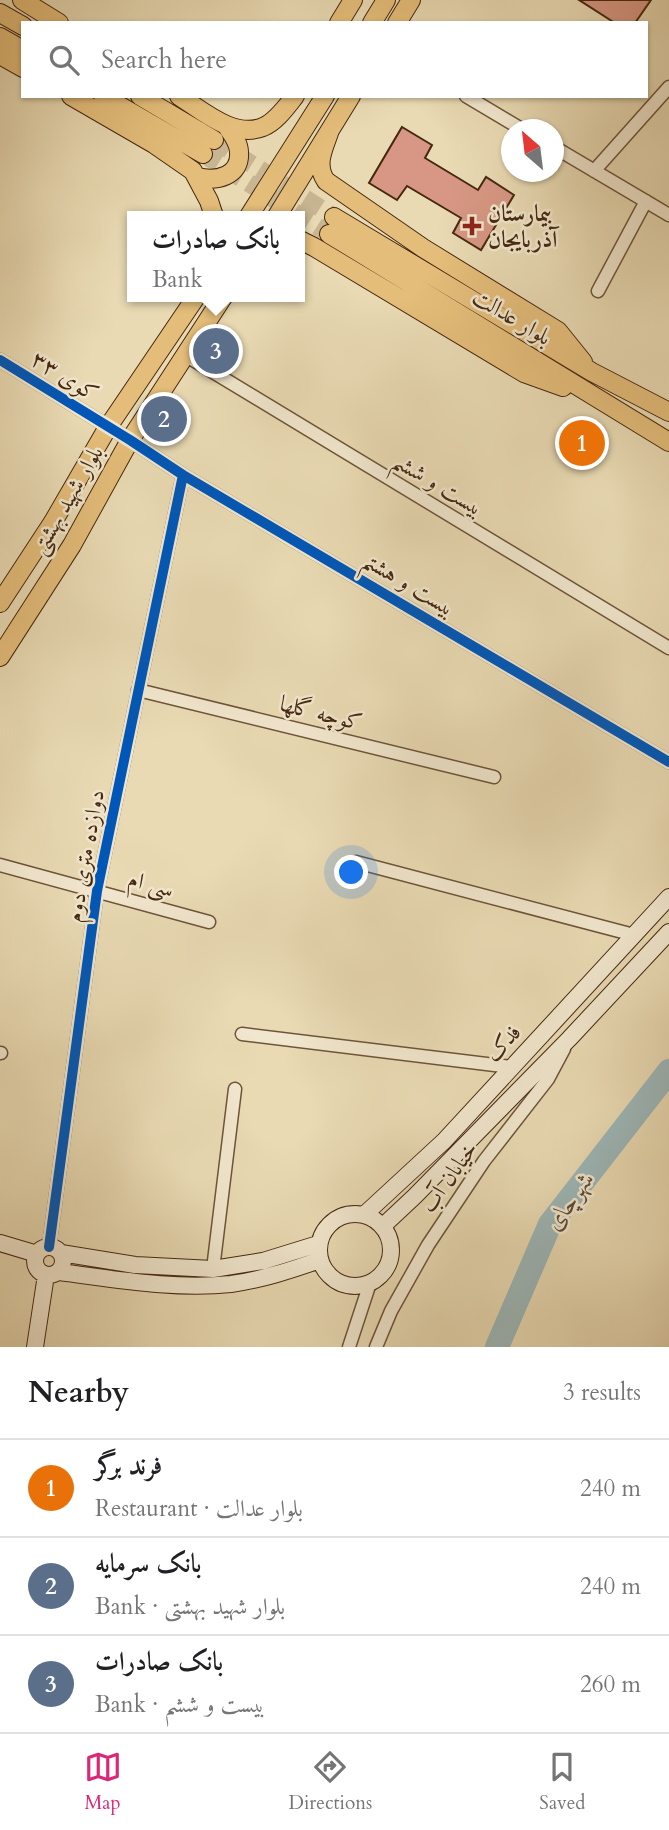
<!DOCTYPE html>
<meta charset="utf-8">
<style>
body{margin:0;font-family:Cardo,Amiri,serif;background:#f6f6f6;color:#202124}
.compass{position:absolute;left:501px;top:119px;width:63px;height:63px;border-radius:50%;background:#fff;box-shadow:0 2px 5px #0004;rotate:332deg}
.you{position:absolute;left:352px;top:873px;width:24px;height:24px;margin:-18px;border:5px solid #fff;border-radius:50%;background:#1a73e8;box-shadow:0 0 0 10px #1a73e833}
.badge{display:grid;place-items:center;width:46px;height:46px;border-radius:50%;background:#db2777;color:#fff;font-size:23px;font-weight:700}
.pin{position:absolute;translate:-50% -50%;border:4px solid #fff;box-shadow:0 2px 7px #0006}
.popup{position:absolute;left:127px;top:211px;width:178px;height:91px;box-sizing:border-box;display:grid;place-content:center;border-radius:0px;background:#fff;filter:drop-shadow(0 2px 5px #0005);font-size:23px;white-space:nowrap;color:#757577}
.popup b{font-size:26px;color:#202124}
.popup::after{content:'';position:absolute;left:50%;top:100%;margin-left:-14px;border:14px solid transparent;border-top-color:#fff}
.list{margin:0;padding:0;list-style:none}
h2{display:flex;justify-content:space-between;align-items:center;height:91px;margin:0;padding:0 28px;font-size:30px}
h2 small{font-size:23px;font-weight:400;color:#757577}
.list li{display:grid;grid-template-columns:46px 1fr auto;gap:21px;align-items:center;box-sizing:border-box;height:98px;padding:0 28px;border-top:2px solid #e0e0e0}
.list b{display:block;font-size:26px;white-space:nowrap}
.list p{margin:0;font-size:23px;white-space:nowrap;color:#757577}
.list em{font-size:23px;font-style:normal;color:#757577}
.icon{flex:none;width:38px;height:38px;fill:none;stroke:currentColor;stroke-width:2;stroke-linecap:round;stroke-linejoin:round}
.map{position:relative;flex:none;width:669px;height:1347px;overflow:hidden}
.search{position:absolute;background:#fff;box-shadow:0 2px 5px #0004;left:21px;right:21px;top:21px;height:77px;display:flex;align-items:center;gap:18px;box-sizing:border-box;padding:0 24px;border-radius:0px;color:#757577;font-size:26px}
.sheet{height:385px;background:#fff}
nav{display:flex;justify-content:space-around;align-items:center;box-sizing:border-box;height:98px;border-top:2px solid #e0e0e0;background:#fff;font-size:19px;color:#757577}
nav a{display:grid;justify-items:center;gap:4px}
nav .on{color:#db2777}
.map>svg:first-child{display:block}
.lines{fill:none;stroke-linecap:round;stroke-linejoin:round}
.river{stroke:#9db7b8;stroke-width:24}
.building{fill:#d79784;stroke:#452810;stroke-width:2}
.primary-tunnel{stroke:#c8b692;stroke-width:18;stroke-dasharray:18 9;stroke-linecap:butt}
.street-casing{stroke:#6e5439;stroke-width:15}
.secondary-casing{stroke:#452810;stroke-width:18}
.primary-casing{stroke:#452810;stroke-width:20}
.street{stroke:#f1e7ce;stroke-width:12}
.secondary{stroke:#f1e7ce;stroke-width:16}
.primary{stroke:#e4bd7a;stroke-width:18}
.cycleway-casing{stroke:#f1e7ce;stroke-width:15}
.cycleway{stroke:#0057b8;stroke-width:10}
.poi-dot{fill:#8f2418;stroke:#f1e7ce;stroke-width:2.5}
.labels{text-anchor:middle;dominant-baseline:central;stroke-width:5;stroke-linejoin:round;paint-order:stroke}
.poi-label{font-size:23px;font-weight:bold;fill:#452810;stroke:#f1e7ce;text-anchor:start}
.street-label{font-size:23px;fill:#452810;stroke:#f1e7ce}
.water-label{font-size:24px;font-style:italic;fill:#5b4c3a;stroke:#f1e7ce}
</style>
<div class="map">
<svg width="669" height="1347" viewBox="0 0 669 1347">
<rect width="100%" height="100%" fill="#e9dab3"/>
<filter id="stains"><feTurbulence type="fractalNoise" baseFrequency=".00286" numOctaves="4"/><feColorMatrix values="0 0 0 0 .2 0 0 0 0 .09 0 0 0 0 .02 0 0 0 .5 -.17"/></filter>
<radialGradient id="worn" r=".72"><stop offset=".6" stop-color="#630" stop-opacity="0"/><stop offset="1" stop-color="#630" stop-opacity=".3"/></radialGradient>
<g class="lines">
<!-- river -->
<path class="river" d="M497,1347L550,1224L669,1071"/>
</g>
<!-- building -->
<path class="building" d="M579,0H651L635,23H615Z
M402,127L432,145L425,158L478,190L486,177L514,195L481,250L453,233L461,218L407,186L397,200L369,183Z"/>
<g class="lines">
<!-- primary-tunnel -->
<path class="primary-tunnel" d="M214,140L334,217
M203,154L329,234"/>
<defs>
<path id="street" d="M466,96L523,130
M554,147L669,215
M594,171L669,87
M598,291L646,201
M185,355L669,648
M0,360L130,440L183,475L669,762
M138,690L494,777
M356,862L634,935
M0,865L209,922
M242,1034L511,1067
M0,1053H1
M49,1247L97,891L183,475
M213,1269L235,1089
M349,1347L370,1283
M376,1347L391,1311L428,1245L484,1161L548,1079L564,1049"/>
<path id="secondary" d="M319 1250a36 36 0 1 1 72 0a36 36 0 1 1-72 0Z
M365,1214L444,1141L669,897
M383,1226L415,1196L569,1039L669,932
M0,1243L37,1254
M35 1261a14 14 0 1 1 28 0a14 14 0 1 1-28 0Z
M61,1253L135,1265L213,1269L263,1261L318,1244
M59,1272C115,1279 174,1290 231,1284C261,1280 291,1270 320,1260
M35,1347L46,1275"/>
<path id="primary" d="M22,0L59,23
M0,13L23,26
M339,23L353,0
M372,23L386,0
M397,23L411,0
M0,37L23,50
M0,55L23,68
M71,96L154,144L193,171L209,201L214,216
M103,96L203,154
M140,96L214,140
M179,96C203,111 234,139 263,127C276,122 287,106 295,96
M329,133C323,150 315,165 326,181L423,248L558,331L583,362
M197,177C217,182 241,176 239,152C239,142 231,133 226,125
M249,216L325,96
M277,216L351,96
M334,217L592,372L669,412
M329,234L669,442
M300,240L314,247L524,373L563,387
M0,603L53,522L108,427L196,297
M0,657L72,545L130,440L223,297"/>
</defs>
<!-- street casing -->
<use href="#street" class="street-casing"/>
<!-- secondary casing -->
<use href="#secondary" class="secondary-casing"/>
<!-- primary casing -->
<use href="#primary" class="primary-casing"/>
<!-- street -->
<use href="#street" class="street"/>
<!-- secondary -->
<use href="#secondary" class="secondary"/>
<!-- primary -->
<use href="#primary" class="primary"/>
<defs>
<path id="cycleway" d="M0,360L130,440L183,475L669,762
M49,1247L97,891L183,475"/>
</defs>
<!-- cycleway casing -->
<use href="#cycleway" class="cycleway-casing"/>
<!-- cycleway -->
<use href="#cycleway" class="cycleway"/>
</g>
<!-- markers -->
<path class="poi-dot" d="M468.5 215.5h7v7h7v7h-7v7h-7v-7h-7v-7h7z"/>
<g class="labels">
<!-- poi labels -->
<g class="poi-label">
<text x="488" y="213">بیمارستان<tspan x="488" dy="26">آذربایجان</tspan></text>
</g>
<!-- street labels -->
<g class="street-label">
<text transform="translate(512 317) rotate(31)">بلوار عدالت</text>
<text transform="translate(65 376) rotate(32)">کوی ۳۳</text>
<text transform="translate(438 484) rotate(31)">بیست و ششم</text>
<text transform="translate(67 500) rotate(-60)">بلوار شهید بهشتی</text>
<text transform="translate(409 584) rotate(31)">بیست و هشتم</text>
<text transform="translate(321 713) rotate(14)">کوچه گلها</text>
<text transform="translate(85 856) rotate(-80)">دوازده متری دوم</text>
<text transform="translate(151 884) rotate(15)">سی ام</text>
<text transform="translate(503 1043) rotate(-47)">فدک</text>
<text transform="translate(449 1177) rotate(-55)">خیابان آب</text>
</g>
<!-- water labels -->
<g class="water-label">
<text transform="translate(570 1201) rotate(-55)">شهرچای</text>
</g>
</g>
<rect width="100%" height="100%" filter="url(#stains)"/>
<rect width="100%" height="100%" fill="url(#worn)"/>
</svg>
<svg class="compass" viewBox="-18 -18 36 36"><path d="M0-13l5 13h-10z" fill="#e53935"/><path d="M0 13l5-13h-10z" fill="#757577"/></svg>
<div class="you"></div>
<div class="pin badge" style="left:582px;top:443px;background:#e8710a">1</div>
<div class="pin badge" style="left:164px;top:419px;background:#5c6f8a">2</div>
<div class="pin badge" style="left:216px;top:351px;background:#5c6f8a">3</div>
<div class="popup"><b>بانک صادرات</b>Bank</div>
<div class="search"><svg class="icon" aria-label="search" viewBox="0 0 24 24"><circle cx="10" cy="10" r="6"/><path d="M15 15l6 6"/></svg>Search here</div>
</div>
<section class="sheet">
<h2>Nearby<small>3 results</small></h2>
<ul class="list">
<li><span class="badge" style="background:#e8710a">1</span><div><b>فرند برگر</b><p>Restaurant · بلوار عدالت</p></div><em>240 m</em></li>
<li><span class="badge" style="background:#5c6f8a">2</span><div><b>بانک سرمایه</b><p>Bank · بلوار شهید بهشتی</p></div><em>240 m</em></li>
<li><span class="badge" style="background:#5c6f8a">3</span><div><b>بانک صادرات</b><p>Bank · بیست و ششم</p></div><em>260 m</em></li>
</ul>
</section>
<nav>
<a class="on"><svg class="icon" aria-label="map" viewBox="0 0 24 24"><path d="M3 6l6-2 6 2 6-2v14l-6 2-6-2-6 2zM9 4v14M15 6v14"/></svg>Map</a>
<a><svg class="icon" aria-label="directions" viewBox="0 0 24 24"><path d="M12 3l9 9-9 9-9-9zM9 14v-3h6M13 9l2 2-2 2"/></svg>Directions</a>
<a><svg class="icon" aria-label="saved" viewBox="0 0 24 24"><path d="M7 4h10v16l-5-4-5 4z"/></svg>Saved</a>
</nav>
